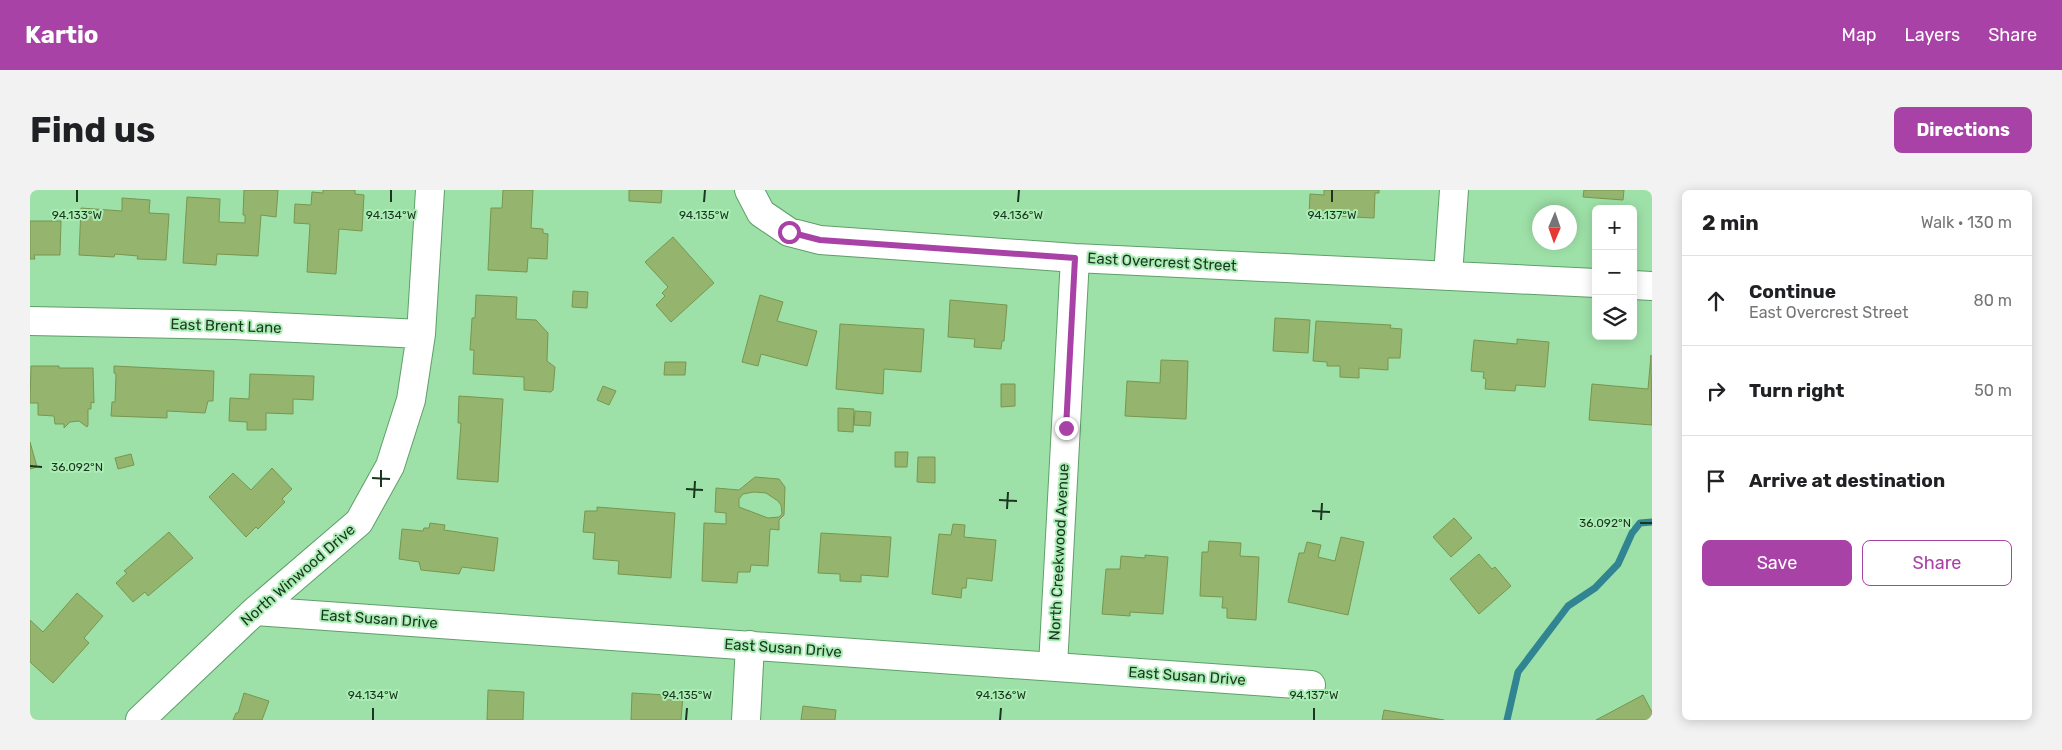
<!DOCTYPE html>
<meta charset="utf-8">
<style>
body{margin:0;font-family:Rubik,sans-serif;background:#f2f2f2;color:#202124}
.controls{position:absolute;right:15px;top:15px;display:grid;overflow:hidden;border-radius:8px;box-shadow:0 2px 12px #0003}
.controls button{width:45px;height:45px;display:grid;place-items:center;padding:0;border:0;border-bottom:1px solid #e0e0e0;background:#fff;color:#202124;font:25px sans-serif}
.compass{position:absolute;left:1502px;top:15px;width:45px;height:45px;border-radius:50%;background:#fff;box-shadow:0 2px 12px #0003;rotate:182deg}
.stop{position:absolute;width:15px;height:15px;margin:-11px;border:4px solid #a842a6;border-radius:50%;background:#fff}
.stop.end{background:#a842a6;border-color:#fff;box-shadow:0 1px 5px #0008}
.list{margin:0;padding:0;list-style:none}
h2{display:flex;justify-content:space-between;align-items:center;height:65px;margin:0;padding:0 20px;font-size:21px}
h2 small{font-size:16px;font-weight:400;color:#757577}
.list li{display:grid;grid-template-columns:32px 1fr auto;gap:15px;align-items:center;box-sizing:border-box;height:90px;padding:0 20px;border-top:1px solid #e0e0e0}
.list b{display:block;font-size:19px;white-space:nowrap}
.list p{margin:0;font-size:16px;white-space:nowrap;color:#757577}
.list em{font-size:16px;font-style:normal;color:#757577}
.actions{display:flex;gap:10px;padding:15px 20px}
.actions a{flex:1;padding:11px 0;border:1px solid #a842a6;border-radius:8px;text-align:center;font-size:18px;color:#a842a6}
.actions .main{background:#a842a6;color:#fff}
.icon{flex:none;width:28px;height:28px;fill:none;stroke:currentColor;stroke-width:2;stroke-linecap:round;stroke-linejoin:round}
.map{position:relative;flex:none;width:1622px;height:530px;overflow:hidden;border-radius:8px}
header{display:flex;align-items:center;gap:30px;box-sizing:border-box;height:70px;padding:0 25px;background:#a842a6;color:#fff}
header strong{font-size:24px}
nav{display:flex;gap:28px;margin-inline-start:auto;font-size:18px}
.intro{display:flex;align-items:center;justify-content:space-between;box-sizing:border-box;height:120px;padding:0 30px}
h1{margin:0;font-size:35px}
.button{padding:12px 22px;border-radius:8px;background:#a842a6;color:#fff;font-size:18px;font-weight:700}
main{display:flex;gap:30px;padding:0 30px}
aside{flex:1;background:#fff;border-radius:8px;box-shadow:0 2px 12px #0003}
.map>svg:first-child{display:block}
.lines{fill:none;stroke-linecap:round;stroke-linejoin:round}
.stream{stroke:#318491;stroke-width:7}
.building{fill:#95b56f;stroke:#779650;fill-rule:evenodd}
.minor-casing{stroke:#5f9f6a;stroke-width:30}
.minor{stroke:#fff;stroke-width:28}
.route{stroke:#a842a6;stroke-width:6}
.ticks{fill:none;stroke:#1b3620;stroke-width:2}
.labels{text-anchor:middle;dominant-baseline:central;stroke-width:4;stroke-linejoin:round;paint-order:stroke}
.street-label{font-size:15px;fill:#1b3620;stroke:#abeeb5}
.ticks-label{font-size:12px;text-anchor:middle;fill:#1b3620;stroke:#abeeb5;stroke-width:4;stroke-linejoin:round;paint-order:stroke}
</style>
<header>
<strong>Kartio</strong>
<nav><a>Map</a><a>Layers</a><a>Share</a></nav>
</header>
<div class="intro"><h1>Find us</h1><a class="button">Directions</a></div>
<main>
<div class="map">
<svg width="1622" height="530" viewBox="0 0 1622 530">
<rect width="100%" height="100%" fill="#9ee1a8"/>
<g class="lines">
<!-- stream -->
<path class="stream" d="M1477,530L1488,482L1538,416L1565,398L1588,374L1602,343L1610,333L1622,332"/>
</g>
<!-- building -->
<path class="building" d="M214,0H248L246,27L231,25L228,66L187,64L186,75L153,73L157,7L190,9L189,32L215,33V25H213Z
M293,0H325V4L334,5L332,41L309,39L306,84L277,82L280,34L264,33L265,14L281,15L282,2L293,3Z
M473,0H503L501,38L513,39V43L518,44L517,69L498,68L497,82L458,80L461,18H472Z
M599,0H632L631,13L599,11Z
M1294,0H1349V3H1345L1344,28L1279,25L1280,4L1294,5Z
M1554,0H1594L1593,10L1553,7Z
M92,8L120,10L119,23L139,24L136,70L107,69L108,66L85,64L84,67L49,65L51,18L92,21Z
M0,31H31L30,65H4L5,69H0Z
M643,47L684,93L641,132L626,115L635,106L632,103L638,97L615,72Z
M543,101L558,102L557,118L542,117Z
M446,105L487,107L486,129L506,130L518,143L517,171L525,177L523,200L521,202L494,200V187L443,184L444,160H440L442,128H445Z
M730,105L753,112L747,131L787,141L777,176L731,164L728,176L712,172Z
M920,110L977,115L974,151H972L971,159L944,157L945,149L918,147Z
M1245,128L1280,130L1278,163L1243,161Z
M1286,131L1361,135L1360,138L1372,139L1370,168H1358V180L1329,178V188L1310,187V176H1297V172L1283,171Z
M810,134L894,139L891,182L854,179L853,204L806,199Z
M1487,149L1519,152L1515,197L1486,195L1485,201L1455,199L1456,189L1453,188L1454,182L1441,181L1444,150L1487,154Z
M1621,165L1622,235L1559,230L1562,194L1618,199Z
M1131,170L1158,171L1156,229L1095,226L1097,191L1130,193Z
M635,172H656L655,185H634Z
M1,176H29V178H63L64,213L61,212V219H58V235L57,237L49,231L40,232L34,238V234H25L24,226L8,225V213H0Z
M84,176L184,181L183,211H178L175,223L137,221V228L81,226L82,212H85L86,184L84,183Z
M220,184L284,186L283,210L263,209V224L236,223V240H217V232L199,231L200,208L219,209Z
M971,194H985V216L971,217Z
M573,196L586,201L579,215L567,210Z
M429,206L473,209L468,292L427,289L431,233H428Z
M808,218L824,219L823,242L808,241Z
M825,221L841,222L840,236L824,235Z
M0,252L7,277L0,279Z
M865,262H878L877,277H865Z
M101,264L104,275L88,279L85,268Z
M888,267H905V293L887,292Z
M242,278L262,299L252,309L255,312L228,339L226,337L216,347L179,307L203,283L221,300Z
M725,287L749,289L755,297L754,325L749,330V340L740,339L738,376L721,375L720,382H708L707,393L672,391L674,333L696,334V323L685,322L686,298L709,300ZM724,302L736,303L748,311L751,315L752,324L749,327L738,328L709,317V309L713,304Z
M567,317L645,323L641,388L588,384L589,371L563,369L565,343L553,342L555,321H567Z
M1424,328L1442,348L1421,367L1403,347Z
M400,333L415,335L414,340L468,348L464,381L432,377L429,384L391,380L389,372L369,369L372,339L393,341L394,338H399Z
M923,334L935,335L934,347L966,350L962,391L937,388L936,398H932L931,408L902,404L909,344L921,345Z
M139,342L163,368L118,406L115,402L103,412L86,393L97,383L94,381Z
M791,343L861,347L858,387L831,385V392L810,391V384L788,383Z
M1311,347L1334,352L1318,425L1258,412L1269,363H1274L1277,352L1291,355L1288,367L1305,371Z
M1179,351L1211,353L1210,366L1229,367L1226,430L1197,428V418H1192L1193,407L1170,406L1172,362H1178Z
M1449,364L1462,379L1465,377L1481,396L1449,424L1420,389Z
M1115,365L1138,367L1133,424L1100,422V426L1072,424L1076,379H1090L1091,366L1115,368Z
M47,403L73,426L54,448L59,453L23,493L0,472V430L13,442Z
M458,500L494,502L493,530H457Z
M214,503L239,511L232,530H203L206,523H208Z
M602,503L653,506L651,530H601Z
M1613,505L1622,522V530H1566Z
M773,516L806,520L805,530H771Z
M1354,520L1414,530H1352Z"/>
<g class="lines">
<defs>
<path id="minor" d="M719,0L731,23L759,42L790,50L1045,68L1566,93
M1418,85L1424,0
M1603,95L1622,96
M0,131L203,135L391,144
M225,421L1281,495
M1023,476L1045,68
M110,530L225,421L329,332L360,276L381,210L391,144L400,0
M716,530L720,455"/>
</defs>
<!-- minor casing -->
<use href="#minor" class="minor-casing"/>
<!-- minor -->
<use href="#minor" class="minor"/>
</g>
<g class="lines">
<!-- route -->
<path class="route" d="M759,42L790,50L1045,68L1036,238"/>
</g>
<!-- ticks -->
<path class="ticks" d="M47,12V0M361,12V0M674,12L675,0M988,12L989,0M1302,12V0M0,276L12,277M342,288L360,289M351,297V280M656,299L673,300M664,308L665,291M969,310L987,311M977,319L978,302M1282,321L1300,322M1291,330L1292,313M1610,333H1622M343,530V518M656,530L657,518M970,530L971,518M1284,530V518"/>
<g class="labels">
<!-- street labels -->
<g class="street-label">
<text transform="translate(1132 72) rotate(3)">East Overcrest Street</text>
<text transform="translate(196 136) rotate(2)">East Brent Lane</text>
<text transform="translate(1029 362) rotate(-87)">North Creekwood Avenue</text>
<text transform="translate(268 385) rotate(-41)">North Winwood Drive</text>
<text transform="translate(349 429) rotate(4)">East Susan Drive</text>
<text transform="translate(753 458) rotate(4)">East Susan Drive</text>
<text transform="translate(1157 486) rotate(4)">East Susan Drive</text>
</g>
</g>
<g class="ticks-label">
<text x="47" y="29">94.133°W</text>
<text x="361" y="29">94.134°W</text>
<text x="674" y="29">94.135°W</text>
<text x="988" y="29">94.136°W</text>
<text x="1302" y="29">94.137°W</text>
<text x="47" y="281">36.092°N</text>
<text x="1575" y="337">36.092°N</text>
<text x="343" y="509">94.134°W</text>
<text x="657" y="509">94.135°W</text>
<text x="971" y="509">94.136°W</text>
<text x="1284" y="509">94.137°W</text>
</g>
</svg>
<div class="controls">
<button>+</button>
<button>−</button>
<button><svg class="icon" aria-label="layers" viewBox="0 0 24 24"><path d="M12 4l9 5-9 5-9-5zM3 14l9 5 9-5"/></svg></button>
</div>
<svg class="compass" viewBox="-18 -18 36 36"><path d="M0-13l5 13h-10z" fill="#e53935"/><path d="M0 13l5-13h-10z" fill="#757577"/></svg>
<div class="stop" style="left:759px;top:42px"></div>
<div class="stop end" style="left:1036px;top:238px"></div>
</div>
<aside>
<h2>2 min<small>Walk · 130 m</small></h2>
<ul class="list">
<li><svg class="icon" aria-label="ahead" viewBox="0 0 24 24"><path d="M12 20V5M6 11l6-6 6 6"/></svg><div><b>Continue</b><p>East Overcrest Street</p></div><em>80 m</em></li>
<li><svg class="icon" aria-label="right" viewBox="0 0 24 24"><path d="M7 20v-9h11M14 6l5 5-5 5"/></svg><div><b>Turn right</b></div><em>50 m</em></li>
<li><svg class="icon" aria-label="arrive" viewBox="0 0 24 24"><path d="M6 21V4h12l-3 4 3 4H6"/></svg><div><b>Arrive at destination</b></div></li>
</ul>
<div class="actions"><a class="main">Save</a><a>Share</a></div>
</aside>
</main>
